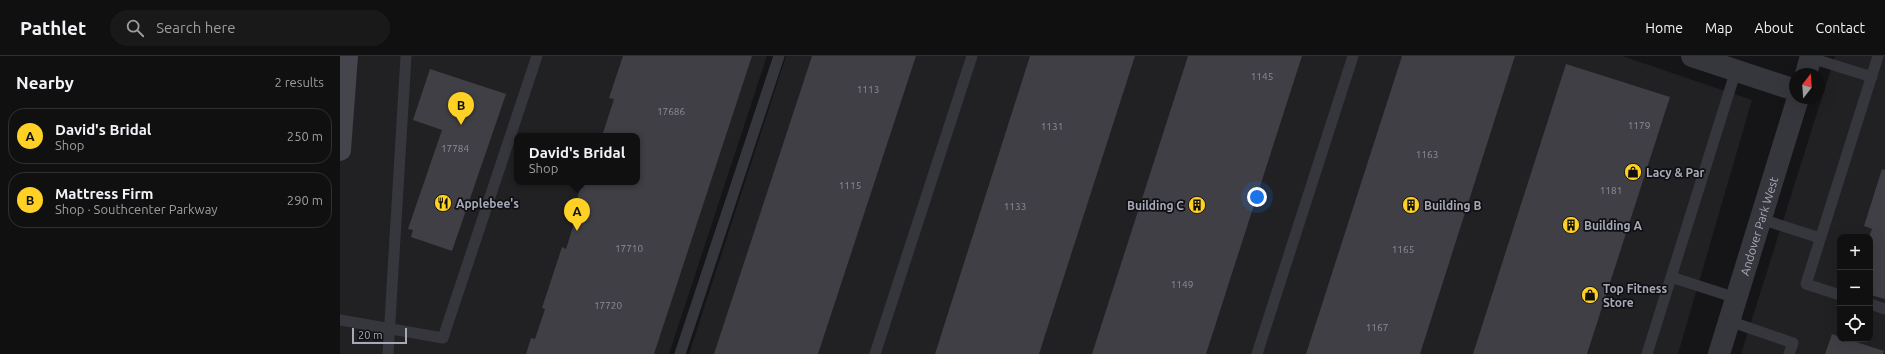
<!DOCTYPE html>
<meta charset="utf-8">
<style>
body{margin:0;font-family:Ubuntu,sans-serif;background:#19191a;color:#f1f3f6}
.controls{position:absolute;right:12px;bottom:12px;display:grid;overflow:hidden;border-radius:8px;box-shadow:0 4px 16px #0002}
.controls button{width:36px;height:36px;display:grid;place-items:center;padding:0;border:0;border-bottom:1px solid #303031;background:#101011;color:#f1f3f6;font:20px sans-serif}
.compass{position:absolute;left:1449px;top:12px;width:36px;height:36px;border-radius:50%;background:#101011;box-shadow:0 4px 16px #0002;rotate:17deg}
.scale{position:absolute;left:12px;bottom:10px;width:55px;box-sizing:border-box;padding-left:4px;border:2px solid #a6a9b9;border-top:0;font-size:11px;line-height:14px;white-space:nowrap;color:#a6a9b9;-webkit-text-stroke:3px #101012;paint-order:stroke}
.you{position:absolute;left:917px;top:141px;width:14px;height:14px;margin:-10px;border:3px solid #fff;border-radius:50%;background:#1a73e8;box-shadow:0 0 0 6px #1a73e833}
.badge{display:grid;place-items:center;width:26px;height:26px;border-radius:50%;background:#ffd125;color:#111;font-size:13px;font-weight:700}
.pin{position:absolute;translate:-50% -33px;filter:drop-shadow(0 1px 2px #0008)}
.pin::after{content:'';position:absolute;top:21px;width:14px;height:12px;background:inherit;clip-path:polygon(0 0,100% 0,50% 100%)}
.popup{position:absolute;left:174px;top:77px;width:126px;height:52px;box-sizing:border-box;display:grid;place-content:center;border-radius:8px;background:#101011;filter:drop-shadow(0 1px 3px #0005);font-size:13px;white-space:nowrap;color:#9c9d9f}
.popup b{font-size:15px;color:#f1f3f6}
.popup::after{content:'';position:absolute;left:50%;top:100%;margin-left:-8px;border:8px solid transparent;border-top-color:#101011}
.list{margin:0;padding:0;list-style:none}
h2{display:flex;justify-content:space-between;align-items:center;height:52px;margin:0;padding:0 16px;font-size:17px}
h2 small{font-size:13px;font-weight:400;color:#9c9d9f}
.list li{display:grid;grid-template-columns:26px 1fr auto;gap:12px;align-items:center;box-sizing:border-box;height:56px;margin:0 8px 8px;padding:0 8px;border:1px solid #303031;border-radius:16px}
.list b{display:block;font-size:15px;white-space:nowrap}
.list p{margin:0;font-size:13px;white-space:nowrap;color:#9c9d9f}
.list em{font-size:13px;font-style:normal;color:#9c9d9f}
.icon{flex:none;width:22px;height:22px;fill:none;stroke:currentColor;stroke-width:2;stroke-linecap:round;stroke-linejoin:round}
.map{position:relative;flex:none;width:1545px;height:298px;overflow:hidden}
header{display:flex;align-items:center;gap:24px;box-sizing:border-box;height:56px;padding:0 20px;background:#101011;border-bottom:1px solid #303031}
header strong{font-size:19px}
nav{display:flex;gap:22px;margin-inline-start:auto;font-size:14px}
.search{width:280px;height:36px;background:#19191a;display:flex;align-items:center;gap:10px;box-sizing:border-box;padding:0 14px;border-radius:22px;color:#9c9d9f;font-size:15px}
main{display:flex}
aside{flex:1;background:#101011}
.map>svg:first-child{display:block}
.built{fill:#212124;fill-rule:evenodd}
.building{fill:#3f3f45}
.lines{fill:none;stroke-linecap:round;stroke-linejoin:round}
.service{stroke:#36363d;stroke-width:11}
.minor{stroke:#36363d;stroke-width:22}
.tertiary{stroke:#36363d;stroke-width:22}
.secondary{stroke:#44454d;stroke-width:22}
.labels{text-anchor:middle;dominant-baseline:central;stroke-width:3.5;stroke-linejoin:round;paint-order:stroke}
.number-label{font-size:10px;fill:#8c8e9c}
.poi-label{font-size:12px;font-weight:bold;fill:#a6a9b9;stroke:#101012;text-anchor:start}
.street-label{font-size:12px;fill:#a6a9b9;stroke:#101012}
</style>
<header>
<strong>Pathlet</strong>
<div class="search"><svg class="icon" aria-label="search" viewBox="0 0 24 24"><circle cx="10" cy="10" r="6"/><path d="M15 15l6 6"/></svg>Search here</div>
<nav><a>Home</a><a>Map</a><a>About</a><a>Contact</a></nav>
</header>
<main>
<aside>
<h2>Nearby<small>2 results</small></h2>
<ul class="list">
<li><span class="badge">A</span><div><b>David's Bridal</b><p>Shop</p></div><em>250 m</em></li>
<li><span class="badge">B</span><div><b>Mattress Firm</b><p>Shop · Southcenter Parkway</p></div><em>290 m</em></li>
</ul>
</aside>
<div class="map">
<svg width="1545" height="298" viewBox="0 0 1545 298">
<rect width="100%" height="100%" fill="#151517"/>
<!-- built -->
<path class="built" d="M7,0H427L329,298H0V106ZM177,80H297V126H177Z
M446,0H1282L1412,44L1338,298H349Z
M1495,0H1545V298H1401ZM1500,181H1530V283H1500Z"/>
<!-- building -->
<path class="building" d="M283,0H412L314,298H186L191,282L195,283L205,253L202,252L222,191L226,193L238,155L234,153L242,126H297V80H262L274,43L269,42Z
M472,0H576L478,298H374Z
M690,0H795L699,298H595Z
M848,0H962L866,298H752Z
M1062,0H1175L1080,298H966Z
M1226,8L1330,41L1247,298H1133Z
M90,13L166,38L112,195L71,181L73,174L68,173L102,74L73,64Z
M1542,113L1545,114V243L1530,239V178L1532,173L1524,170Z
M1492,278L1500,281V283H1507L1544,295L1543,298H1485Z"/>
<g class="lines">
<!-- service -->
<path class="service" d="M1471,2L1532,21
M1421,163L1480,182
M1331,221L1396,242
M1500,239L1466,228L1538,0
M1530,248L1545,253
M0,264L103,282L197,0
M1389,265L1453,287L1449,298
M48,298L66,0
M340,298L439,0
M535,298L632,0
M917,298L1013,0
M1307,298L1396,14"/>
<!-- minor -->
<path class="minor" d="M1352,0L1455,34"/>
<!-- tertiary -->
<g class="tertiary">
<path d="M1466,18L1471,0"/>
<path id="s1" d="M1379,298L1458,42"/>
</g>
<!-- secondary -->
<path class="secondary" d="M0,94L7,0"/>
</g>
<!-- icons -->
<defs>
<symbol id="shop-disc" viewBox="-11 -11 22 22"><circle r="9.5" fill="#ffd125" stroke="#101012"/><path d="M-5-2.5h2.3a2.7 3.5 0 0 1 5.4 0H5L5.5 6h-11ZM-1.5-2.5h3a1.5 2.3 0 0 0-3 0Z" fill="#111"/></symbol>
<symbol id="restaurant-disc" viewBox="-11 -11 22 22"><circle r="9.5" fill="#ffd125" stroke="#101012"/><path d="M-5-6h1v4h1v-4h1v4h1v-4h1v5L-1.5 .5V6h-2V.5L-5-1ZM5-6V6H3V1.5H1.5Q1.5-4 5-6Z" fill="#111"/></symbol>
<symbol id="building-disc" viewBox="-11 -11 22 22"><circle r="9.5" fill="#ffd125" stroke="#101012"/><path d="M-4-6H4V6H1V3H-1V6H-4ZM-2.5-4.3h1.7v1.8h-1.7ZM.8-4.3h1.7v1.8H.8ZM-2.5-1h1.7V.8h-1.7ZM.8-1h1.7V.8H.8Z" fill="#111"/></symbol>
</defs>
<g fill-rule="evenodd">
<use href="#shop-disc" x="1283" y="106" width="20" height="20"/>
<use href="#restaurant-disc" x="93" y="137" width="20" height="20"/>
<use href="#building-disc" x="847" y="139" width="20" height="20"/>
<use href="#building-disc" x="1061" y="139" width="20" height="20"/>
<use href="#building-disc" x="1221" y="159" width="20" height="20"/>
<use href="#shop-disc" x="1240" y="229" width="20" height="20"/>
</g>
<g class="labels">
<!-- number labels -->
<g class="number-label">
<text x="922" y="20">1145</text>
<text x="528" y="33">1113</text>
<text x="331" y="55">17686</text>
<text x="1299" y="69">1179</text>
<text x="712" y="70">1131</text>
<text x="115" y="92">17784</text>
<text x="1087" y="98">1163</text>
<text x="510" y="129">1115</text>
<text x="1271" y="134">1181</text>
<text x="675" y="150">1133</text>
<text x="289" y="192">17710</text>
<text x="1063" y="193">1165</text>
<text x="842" y="228">1149</text>
<text x="268" y="249">17720</text>
<text x="1037" y="271">1167</text>
</g>
<!-- poi labels -->
<g class="poi-label">
<text x="1306" y="116">Lacy &amp; Par</text>
<text x="116" y="147">Applebee's</text>
<text x="844" y="149" text-anchor="end">Building C</text>
<text x="1084" y="149">Building B</text>
<text x="1244" y="169">Building A</text>
<text x="1263" y="232">Top Fitness<tspan x="1263" dy="14">Store</tspan></text>
</g>
<!-- street labels -->
<g class="street-label">
<text stroke="none"><textPath href="#s1" startOffset="134">Andover Park West</textPath></text>
</g>
</g>
</svg>
<div class="controls">
<button>+</button>
<button>−</button>
<button><svg class="icon" aria-label="locate" viewBox="0 0 24 24"><circle cx="12" cy="12" r="6"/><path d="M12 2v4M12 18v4M2 12h4M18 12h4"/></svg></button>
</div>
<svg class="compass" viewBox="-18 -18 36 36"><path d="M0-13l5 13h-10z" fill="#e53935"/><path d="M0 13l5-13h-10z" fill="#9c9d9f"/></svg>
<div class="scale">20 m</div>
<div class="you"></div>
<div class="pin badge" style="left:237px;top:175px">A</div>
<div class="popup"><b>David's Bridal</b>Shop</div>
<div class="pin badge" style="left:121px;top:69px">B</div>
</div>
</main>
